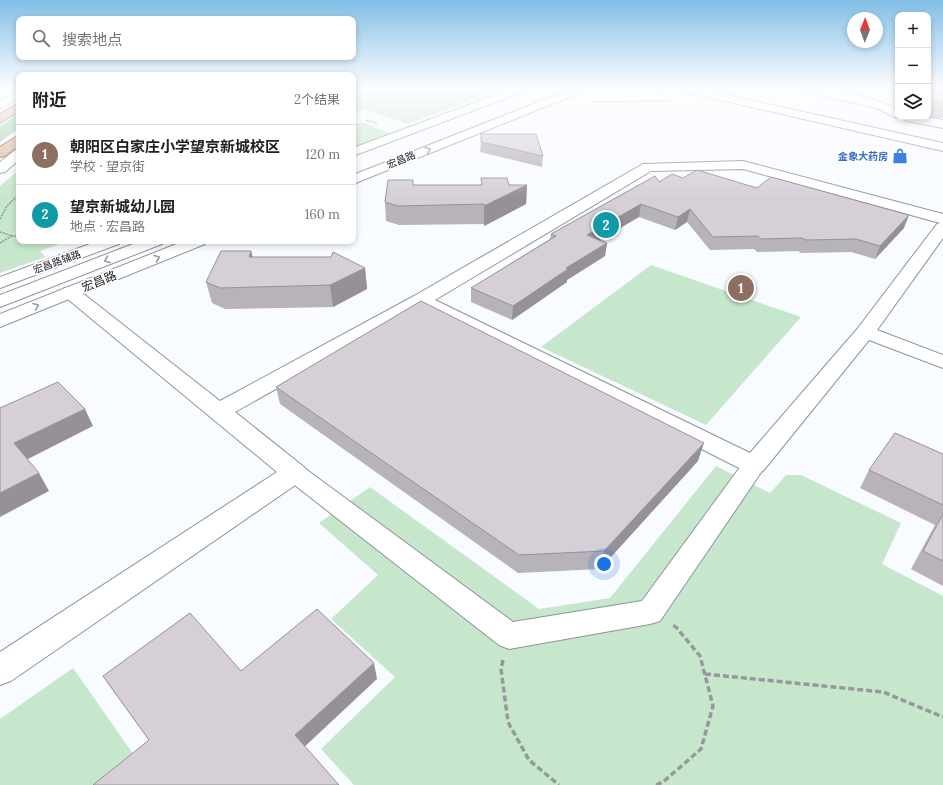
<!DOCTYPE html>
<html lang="zh">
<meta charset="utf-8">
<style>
body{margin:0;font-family:Lora,"Noto Sans SC",serif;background:#f6f6f6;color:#202124}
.controls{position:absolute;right:12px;top:12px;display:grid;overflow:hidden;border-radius:8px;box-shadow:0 2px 6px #0003}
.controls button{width:36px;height:36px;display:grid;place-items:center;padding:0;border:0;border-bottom:1px solid #e0e0e0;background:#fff;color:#202124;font:20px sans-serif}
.compass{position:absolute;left:847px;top:12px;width:36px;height:36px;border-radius:50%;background:#fff;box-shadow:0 2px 6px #0003;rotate:1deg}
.you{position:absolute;left:604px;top:564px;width:14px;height:14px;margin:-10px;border:3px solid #fff;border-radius:50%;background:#1a73e8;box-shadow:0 0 0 6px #1a73e833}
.badge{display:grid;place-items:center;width:26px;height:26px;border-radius:50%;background:#db2777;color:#fff;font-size:13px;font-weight:700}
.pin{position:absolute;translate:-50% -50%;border:2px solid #fff;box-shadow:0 1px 4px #0006}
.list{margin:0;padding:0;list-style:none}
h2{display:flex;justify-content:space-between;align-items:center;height:52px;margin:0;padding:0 16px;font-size:17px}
h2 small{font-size:13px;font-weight:400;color:#757577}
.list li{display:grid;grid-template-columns:26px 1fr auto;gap:12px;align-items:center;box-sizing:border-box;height:60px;padding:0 16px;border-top:1px solid #e0e0e0}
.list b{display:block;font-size:15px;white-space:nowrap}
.list p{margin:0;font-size:13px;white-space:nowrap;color:#757577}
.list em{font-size:13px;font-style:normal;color:#757577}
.icon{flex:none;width:22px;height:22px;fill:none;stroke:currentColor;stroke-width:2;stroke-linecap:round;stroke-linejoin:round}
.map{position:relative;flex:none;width:943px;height:785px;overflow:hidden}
.search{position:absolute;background:#fff;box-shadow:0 2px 6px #0003;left:16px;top:16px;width:340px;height:44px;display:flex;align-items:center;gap:10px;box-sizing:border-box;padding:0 14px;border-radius:8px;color:#757577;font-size:15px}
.panel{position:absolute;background:#fff;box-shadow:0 2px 6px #0003;left:16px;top:72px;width:340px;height:172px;border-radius:8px}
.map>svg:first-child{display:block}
.green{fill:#c7e7cc}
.forest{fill:#a1d2ab}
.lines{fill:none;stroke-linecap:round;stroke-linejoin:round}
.pedestrian-casing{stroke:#8d949c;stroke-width:2}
.minor-casing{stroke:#8d949c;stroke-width:2}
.secondary-casing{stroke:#8d949c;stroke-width:2}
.primary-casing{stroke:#8c634b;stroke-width:2}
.path-far1{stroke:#96999c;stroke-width:1.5;stroke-dasharray:2 1;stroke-linecap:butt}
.path{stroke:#96999c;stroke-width:3.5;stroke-dasharray:6 3;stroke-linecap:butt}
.pedestrian{fill:#fff;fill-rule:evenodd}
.minor{fill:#fff;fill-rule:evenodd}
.secondary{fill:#fff;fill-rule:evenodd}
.primary{fill:#dcb69f;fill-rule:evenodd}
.wall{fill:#b8b2ba}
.shaded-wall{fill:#969197}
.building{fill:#d6cfd8;stroke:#969197}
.oneway{stroke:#9b9c9d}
.labels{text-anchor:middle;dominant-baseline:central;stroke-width:3.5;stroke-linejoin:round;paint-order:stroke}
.far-shop-label{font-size:10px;font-weight:bold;fill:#366cbe;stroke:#fff;text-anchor:end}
.far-street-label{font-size:10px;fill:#212326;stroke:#fff}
.street-label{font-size:12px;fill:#212326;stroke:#fff}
</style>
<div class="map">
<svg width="943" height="785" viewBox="0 0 943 785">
<rect width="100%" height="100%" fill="#f8fbff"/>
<!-- green -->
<path class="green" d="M353,88H506L407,124L365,109L353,113Z
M362,122L390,133L353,147V125Z
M19,170V241H68L40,251L46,257L0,273V186Z
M651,265L801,317L706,425L541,347Z
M716,466L770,493L786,475H801L901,523L882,564L943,596V785H354L321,749L395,677L331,619L378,575L319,523L370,487L539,609L610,598Z
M73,668L136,758L103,785H0V719Z"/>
<!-- forest -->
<path class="forest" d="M19,113V128L0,142V126Z"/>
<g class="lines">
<defs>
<path id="pedestrian" d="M754,457L762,459L765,465L762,471L660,621L650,624L509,649L499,645L287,479L284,473L287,467L295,465L303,467L513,622L642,601L746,459Z"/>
<path id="minor" d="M514,88H529L528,90L353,156V148Z
M795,88C824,88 873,95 898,110V117H925L943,120V128L907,121L902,118L894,117L877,108L800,91Z
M19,90V98L0,109V101Z
M19,150V160L5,172L0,173V162L14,151Z
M743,161L943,214V238L877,330L943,355V368L869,340L763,471L754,474L745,471L421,307L235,412L304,467L308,473L304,479L11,681L0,685V652L277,472L64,296L61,292L64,288L70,287L76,288L220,401L414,296L643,164ZM743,169L940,223L937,224L858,328L750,453L435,300L651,171Z
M98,241H121L119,244L0,288V277Z"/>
<path id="secondary" d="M574,88H588L587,90L353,184V175Z
M676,88H695L943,143V151L681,91Z
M141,241H164L162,244L0,307V295Z
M184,241H207L205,244L0,327V314Z"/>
<path id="primary" d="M19,103V111L0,123V114Z
M19,135V145L5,156L0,157V147Z"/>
</defs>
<!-- pedestrian casing -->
<use href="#pedestrian" class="pedestrian-casing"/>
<!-- minor casing -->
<use href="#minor" class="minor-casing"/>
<!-- secondary casing -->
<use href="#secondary" class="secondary-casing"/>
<!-- primary casing -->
<use href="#primary" class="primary-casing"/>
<!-- path-far1 -->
<path class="path-far1" d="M654,88L665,91
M894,95L898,91
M592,102L671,101
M366,120L378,124
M0,219L7,206L19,194
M0,232L12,236H19
M0,243L12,236"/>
<!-- path -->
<path class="path" d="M503,660L501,669L508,722L529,760L559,785
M705,674L883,692L943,717
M656,785L663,782L701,749L713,706L700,656L676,627L672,625"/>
<!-- pedestrian -->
<use href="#pedestrian" class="pedestrian"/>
<!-- minor -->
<use href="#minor" class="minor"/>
<!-- secondary -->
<use href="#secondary" class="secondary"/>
<!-- primary -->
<use href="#primary" class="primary"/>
</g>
<!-- wall -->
<path class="wall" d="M0,88H12L10,89H0Z
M943,88V118L928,117V89Z
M481,142L543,156L542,167L480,152Z
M481,178L509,185H527L526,204L484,226V224L399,225L386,221L385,202L414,185H481Z
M683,178L757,188L904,228L875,259L851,252L801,253L798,251L757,252L754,249L710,250L687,222L675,230L639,217L599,240L607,243L605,256L567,280V282L512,320L471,302V288L550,239L551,234L659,182Z
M251,251L253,257L365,268L367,289L333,307L225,309L212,303L206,282Z
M276,387L698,461L600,569L518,573L280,404Z
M943,454V586L911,569L935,525L860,488L869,470Z
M241,671L377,679L149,740L114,692L103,676Z"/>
<!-- shaded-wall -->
<path class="shaded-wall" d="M527,185L526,204L484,226V206Z
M641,204L639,217L586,248L587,235Z
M690,209L687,222L675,230L678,217Z
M909,215L904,228L875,259L880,246Z
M607,243L605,256L567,280V282L512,320L513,306L566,268Z
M251,251L256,272L249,257Z
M365,268L367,289L333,307L330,285Z
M85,409L93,426L24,461L14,443Z
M704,443L698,461L600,569L604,551Z
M39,473L49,491L0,517V493Z
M374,663L377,679L300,751L295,735Z"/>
<!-- building -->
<path class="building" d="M929,88H943V102L928,100V89Z
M481,134H536L543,156L481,142Z
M697,170L757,188L771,177L909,215L880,246L856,239L806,240L802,238L761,239L758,236L713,237L690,209L678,217L641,204L587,235L607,243L566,268L568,269L513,306L471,288L556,236L551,234L655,176L659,182L672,174L683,178Z
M481,178H507L509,185H527L484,206V204L398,206L385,202L388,180H413V185H482Z
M221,251H251L249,257H331L333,252L365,268L330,285L220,288L206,282Z
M421,301L704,443L604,551L519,555L276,387Z
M58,382L85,409L14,443L39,473L0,493V408Z
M895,433L943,454V505L869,470Z
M943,514V561L923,551Z
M317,609L374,663L295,735L339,785H93L149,740L103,676L190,613L241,671Z"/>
<!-- one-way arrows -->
<defs><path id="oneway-chevron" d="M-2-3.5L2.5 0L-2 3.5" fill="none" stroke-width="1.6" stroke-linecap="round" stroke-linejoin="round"/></defs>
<g class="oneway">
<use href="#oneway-chevron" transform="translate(428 150) rotate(-22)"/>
<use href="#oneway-chevron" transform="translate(157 258) rotate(-22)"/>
<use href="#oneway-chevron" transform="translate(107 260) rotate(159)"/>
<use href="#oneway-chevron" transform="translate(36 306) rotate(-22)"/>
</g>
<!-- sky -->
<linearGradient id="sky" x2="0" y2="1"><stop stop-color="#82bee6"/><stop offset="0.44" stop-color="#fcfdff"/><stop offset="1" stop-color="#fcfdff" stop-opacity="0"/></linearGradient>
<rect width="943" height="198" fill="url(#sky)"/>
<!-- icons -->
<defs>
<symbol id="shop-bare" viewBox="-9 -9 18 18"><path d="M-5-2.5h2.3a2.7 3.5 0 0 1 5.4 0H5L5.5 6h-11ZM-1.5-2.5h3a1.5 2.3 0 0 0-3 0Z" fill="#3f7fe0" stroke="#fff" stroke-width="2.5" paint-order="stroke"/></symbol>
</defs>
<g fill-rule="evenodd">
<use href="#shop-bare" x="889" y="145" width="22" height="22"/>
</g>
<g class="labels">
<!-- far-shop labels -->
<g class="far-shop-label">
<text x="888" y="156">金象大药房</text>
</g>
<!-- far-street labels -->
<g class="far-street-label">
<text transform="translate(401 160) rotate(-22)">宏昌路</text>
<text transform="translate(57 262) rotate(-20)">宏昌路辅路</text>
</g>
<!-- street labels -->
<g class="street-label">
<text transform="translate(99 281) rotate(-22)">宏昌路</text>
</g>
</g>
</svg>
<div class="controls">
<button>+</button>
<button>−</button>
<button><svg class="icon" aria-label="layers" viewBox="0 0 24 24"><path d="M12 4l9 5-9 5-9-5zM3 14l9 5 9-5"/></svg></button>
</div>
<svg class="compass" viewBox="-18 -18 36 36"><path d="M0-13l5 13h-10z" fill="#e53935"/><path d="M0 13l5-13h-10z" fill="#757577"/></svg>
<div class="you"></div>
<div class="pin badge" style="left:741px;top:288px;background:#8d6e63">1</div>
<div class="pin badge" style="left:606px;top:225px;background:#0f9aa8">2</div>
<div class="search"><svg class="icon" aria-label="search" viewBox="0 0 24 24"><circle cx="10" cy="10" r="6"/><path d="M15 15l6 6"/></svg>搜索地点</div>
<section class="panel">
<h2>附近<small>2个结果</small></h2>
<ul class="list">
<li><span class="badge" style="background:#8d6e63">1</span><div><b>朝阳区白家庄小学望京新城校区</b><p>学校 · 望京街</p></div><em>120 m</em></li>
<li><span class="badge" style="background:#0f9aa8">2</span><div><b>望京新城幼儿园</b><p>地点 · 宏昌路</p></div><em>160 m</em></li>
</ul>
</section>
</div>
